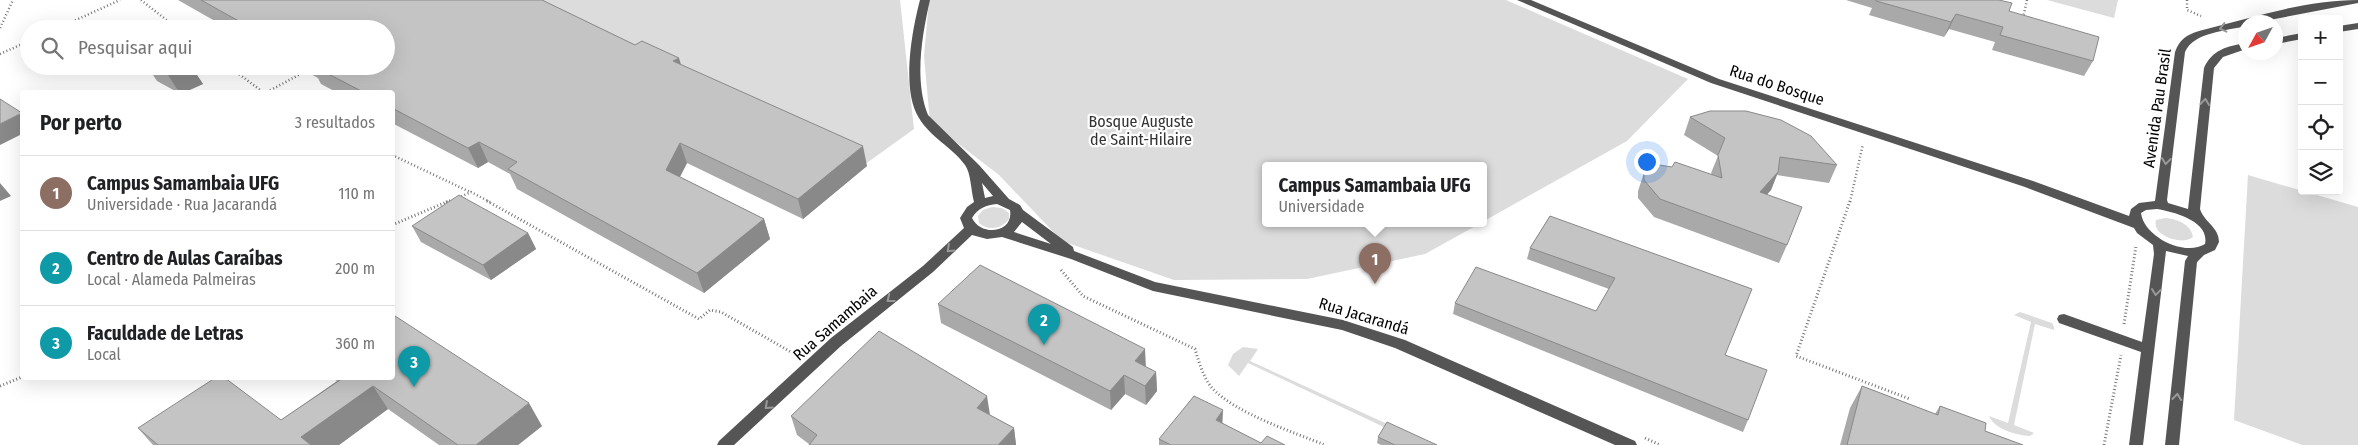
<!DOCTYPE html>
<html lang="pt">
<meta charset="utf-8">
<style>
body{margin:0;font-family:"Fira Sans Condensed",sans-serif;background:#f2f2f2;color:#202124}
.controls{position:absolute;right:15px;top:15px;display:grid;overflow:hidden;border-radius:5px;box-shadow:0 5px 20px #0002}
.controls button{width:45px;height:45px;display:grid;place-items:center;padding:0;border:0;border-bottom:1px solid #e0e0e0;background:#fff;color:#202124;font:25px sans-serif}
.compass{position:absolute;left:2238px;top:15px;width:45px;height:45px;border-radius:50%;background:#fff;box-shadow:0 5px 20px #0002;rotate:230deg}
.you{position:absolute;left:1646px;top:161px;width:18px;height:18px;margin:-12px;border:4px solid #fff;border-radius:50%;background:#1a73e8;box-shadow:0 0 0 8px #1a73e833}
.badge{display:grid;place-items:center;width:32px;height:32px;border-radius:50%;background:#000;color:#fff;font-size:16px;font-weight:700}
.pin{position:absolute;translate:-50% -41px;filter:drop-shadow(0 1px 2px #0008)}
.pin::after{content:'';position:absolute;top:26px;width:18px;height:15px;background:inherit;clip-path:polygon(0 0,100% 0,50% 100%)}
.popup{position:absolute;left:1262px;top:162px;width:225px;height:65px;box-sizing:border-box;display:grid;place-content:center;border-radius:5px;background:#fff;filter:drop-shadow(0 1px 4px #0005);font-size:16px;white-space:nowrap;color:#757577}
.popup b{font-size:19px;color:#202124}
.popup::after{content:'';position:absolute;left:50%;top:100%;margin-left:-10px;border:10px solid transparent;border-top-color:#fff}
.list{margin:0;padding:0;list-style:none}
h2{display:flex;justify-content:space-between;align-items:center;height:65px;margin:0;padding:0 20px;font-size:21px}
h2 small{font-size:16px;font-weight:400;color:#757577}
.list li{display:grid;grid-template-columns:32px 1fr auto;gap:15px;align-items:center;box-sizing:border-box;height:75px;padding:0 20px;border-top:1px solid #e0e0e0}
.list b{display:block;font-size:19px;white-space:nowrap}
.list p{margin:0;font-size:16px;white-space:nowrap;color:#757577}
.list em{font-size:16px;font-style:normal;color:#757577}
.icon{flex:none;width:28px;height:28px;fill:none;stroke:currentColor;stroke-width:2;stroke-linecap:round;stroke-linejoin:round}
.map{position:relative;flex:none;width:2358px;height:445px;overflow:hidden}
.search{position:absolute;background:#fff;box-shadow:0 5px 20px #0002;left:20px;top:20px;width:375px;height:55px;display:flex;align-items:center;gap:12px;box-sizing:border-box;padding:0 18px;border-radius:28px;color:#757577;font-size:19px}
.panel{position:absolute;background:#fff;box-shadow:0 5px 20px #0002;left:20px;top:90px;width:375px;height:290px;border-radius:5px}
.map>svg:first-child{display:block}
.green{fill:#dcdcdc}
.lines{fill:none;stroke-linecap:round;stroke-linejoin:round}
.path-far1{stroke:#777;stroke-width:2.5;stroke-dasharray:1 2.5;stroke-linecap:butt}
.path{stroke:#777;stroke-width:3;stroke-dasharray:1 2.5;stroke-linecap:butt}
.minor{fill:#555;fill-rule:evenodd}
.wall{fill:#a9a9a9}
.shaded-wall{fill:#898989}
.building{fill:#c4c4c4;stroke:#898989}
.oneway{stroke:#999}
.labels{text-anchor:middle;dominant-baseline:central;stroke-width:4.5;stroke-linejoin:round;paint-order:stroke}
.street-label{font-size:16px;fill:#000;stroke:#fff}
.park-label{font-size:16px;fill:#333;stroke:#fff}
</style>
<div class="map">
<svg width="2358" height="445" viewBox="0 0 2358 445">
<rect width="100%" height="100%" fill="#fff"/>
<!-- green -->
<path class="green" d="M509,0H900L914,129L864,165Z
M929,0H1506L1688,79L1627,141L1484,221V165H1266V223H1481L1425,254L1307,279L1174,280L1062,241L999,175L930,122L924,56Z
M2047,0H2118L2114,18Z
M2248,175L2358,207V445H2302L2234,420Z
M992,207L1002,208L1009,213V219C1002,229 988,231 979,223L978,216L983,210Z
M2165,218C2177,219 2191,224 2193,237C2183,246 2151,236 2156,220Z
M2020,312L2052,323L2054,327V330L2035,324L2014,425L2034,433L2030,436C2016,435 1994,429 1989,416L2008,423L2031,322L2014,315Z
M1243,347L1258,349L1250,361L1433,445L1386,428L1248,363L1239,376L1228,365L1233,354Z"/>
<g class="lines">
<!-- path-far1 -->
<path class="path-far1" d="M141,0L178,29
M2187,0V10L2201,16
M2023,18L2027,0
M0,28L13,0
M56,29L120,0
M0,54L29,41
M228,66L263,92
M267,92L308,70
M392,155L470,192
M458,198L471,192L490,202
M446,202L452,200
M1850,202L1863,144"/>
<!-- path -->
<path class="path" d="M487,201L699,319L710,310L721,312L798,356
M1850,201L1796,356L1910,399
M392,225L449,201
M1061,270L1083,296L1195,349C1199,362 1203,377 1212,388C1235,413 1293,432 1325,445
M2124,324L2136,246
M0,386L22,377
M1645,438L1660,445
M2104,445L2121,355"/>
<!-- minor -->
<path class="minor" d="M920,0H930C922,35 914,81 928,115L979,165L1009,199L1020,205L1023,210L1073,247L1074,251L1155,282L1343,320L1405,340L1635,441L1637,445H1615L1395,348L1342,330L1153,291L1071,259L1002,237L987,239L972,235L933,272L841,346L734,445H717L719,441L831,338L923,266L964,228L960,218L967,207L974,202C971,191 971,173 965,165C952,147 930,137 919,118C901,90 912,30 920,0ZM982,183L993,196L985,198ZM997,204L1010,210C1014,233 981,237 972,218C978,208 986,205 997,204ZM1022,222L1051,244L1014,232Z
M1517,0H1531L1719,79L2033,181L2129,216L2131,209L2139,203L2155,201L2175,52C2180,39 2186,35 2199,31C2251,18 2305,0 2358,0V3L2259,22H2246V26C2226,31 2194,32 2185,52L2167,200L2168,203L2188,209L2204,68C2212,50 2227,46 2246,43V49L2223,57L2214,68L2200,209C2204,222 2219,227 2219,242L2215,250L2204,255L2197,262L2179,445H2165L2185,261L2188,256L2166,251L2143,445H2129L2141,352L2059,323L2057,319L2059,315L2064,314L2142,342L2154,254L2153,245L2137,233L2134,228L2025,187L1711,83ZM2157,209C2174,212 2210,221 2205,244C2185,257 2144,237 2141,213L2146,210Z
M2358,23V29L2339,32V26Z
M2302,33V39L2276,44V38Z"/>
</g>
<!-- wall -->
<path class="wall" d="M178,0H542L635,45L681,65L867,166L803,219L687,163L680,177L764,219L770,239L704,293L517,189L510,174L488,162L478,168L392,123V92H336L321,84L318,78L296,66H386V29H229Z
M1846,0H1999L2009,11L2093,61L2084,76L1992,50L1995,42L1949,29L1944,37L1869,15L1872,8Z
M147,66H191L203,84L185,92H177L157,81Z
M1690,117L1837,165L1829,183L1777,175L1771,190L1767,194L1787,245L1779,263L1654,217L1638,198V191L1644,173L1672,167L1712,175L1711,173L1718,156L1684,135Z
M1550,216L1725,355L1748,420L1743,432L1453,314L1455,303L1596,311L1609,289L1527,259L1530,248Z
M412,226L528,233L536,249L491,280L421,242Z
M938,304L1146,367L1156,372L1157,391L1146,405L1125,394L1111,410L941,323Z
M332,378H392L542,426L518,445H439L388,409L339,445H153L138,428L281,420L337,381Z
M1862,386L1935,414L1940,406L1985,431L2023,445H1840L1850,408Z
M990,415L1014,428L1016,445H809V444L797,435L791,416Z
M1222,423L1261,443L1285,445H1159V439Z
M1378,437L1437,445H1381L1377,443Z"/>
<!-- shaded-wall -->
<path class="shaded-wall" d="M1956,14L1949,29L1944,37L1951,22Z
M679,58L685,77L673,61Z
M179,66H191L203,84L185,92H179L166,72Z
M22,113V134L0,145V124Z
M479,142L488,162L478,168L468,148Z
M680,143L687,163L673,190L666,170Z
M863,146L867,166L803,219L798,199Z
M1778,172L1771,190L1753,210L1760,192Z
M0,183L11,196L0,201Z
M764,219L770,239L704,293L697,273Z
M528,233L536,249L491,280L483,265Z
M1145,349L1146,368L1135,361Z
M1156,372L1157,391L1146,405L1145,386Z
M1124,375L1125,394L1111,410L1110,391Z
M373,386L388,409L339,445H307L301,437Z
M987,396L990,415L977,408Z
M529,403L542,426L518,445H476Z
M1223,410L1222,433L1216,420Z
M1014,428L1016,445H998Z"/>
<!-- building -->
<path class="building" d="M201,0H542L635,45L642,41L679,58L673,61L863,146L798,199L680,143L666,170L764,219L697,273L508,169L517,162L479,142L468,148L392,108V92H363L313,66H386V29H253Z
M1876,0H1999L2012,3L2009,11L2099,37L2093,61L2000,35L2003,27L1956,14L1951,22L1876,1Z
M155,66H179L166,72Z
M0,99L22,113L0,124Z
M1710,111H1746L1781,120L1811,136L1837,165L1780,157L1778,172L1760,192L1802,207L1787,245L1660,199L1644,180V173L1649,167L1659,165L1672,167L1675,162L1722,178L1718,155L1725,138L1690,117Z
M459,195L528,233L483,265L412,226Z
M1550,216L1752,289L1725,355L1767,370L1748,420L1455,303L1476,267L1596,311L1615,278L1530,248Z
M980,265L1145,349L1135,361L1156,372L1145,386L1124,375L1110,391L938,304Z
M392,314L529,403L476,445H458L373,386L301,437L311,445H158L138,428L215,378H225L281,420L343,378H392Z
M879,331L987,396L977,408L1014,428L998,445H809L817,435L791,416Z
M1862,386L1938,415L1940,406L1986,423L1985,431L2023,445H1847Z
M1194,396L1223,410L1216,420L1261,443L1267,436L1285,445H1171L1159,439Z
M1387,422L1437,445H1395L1378,437Z"/>
<!-- one-way arrows -->
<defs><path id="oneway-chevron" d="M-2-3.5L2.5 0L-2 3.5" fill="none" stroke-width="1.6" stroke-linecap="round" stroke-linejoin="round" transform="scale(1.25)"/></defs>
<g class="oneway">
<use href="#oneway-chevron" transform="translate(2223 28) rotate(166)"/>
<use href="#oneway-chevron" transform="translate(2205 102) rotate(-84)"/>
<use href="#oneway-chevron" transform="translate(2166 161) rotate(97)"/>
<use href="#oneway-chevron" transform="translate(950 249) rotate(137)"/>
<use href="#oneway-chevron" transform="translate(2156 292) rotate(97)"/>
<use href="#oneway-chevron" transform="translate(890 299) rotate(142)"/>
<use href="#oneway-chevron" transform="translate(2177 397) rotate(-84)"/>
<use href="#oneway-chevron" transform="translate(768 406) rotate(138)"/>
</g>
<g class="labels">
<!-- street labels -->
<g class="street-label">
<text transform="translate(1777 85) rotate(18)">Rua do Bosque</text>
<text transform="translate(2157 108) rotate(-82)">Avenida Pau Brasil</text>
<text transform="translate(1364 316) rotate(17)">Rua Jacarandá</text>
<text transform="translate(835 323) rotate(-41)">Rua Samambaia</text>
</g>
<!-- park labels -->
<g class="park-label">
<text x="1141" y="121">Bosque Auguste<tspan x="1141" dy="18">de Saint-Hilaire</tspan></text>
</g>
</g>
</svg>
<div class="controls">
<button>+</button>
<button>−</button>
<button><svg class="icon" aria-label="locate" viewBox="0 0 24 24"><circle cx="12" cy="12" r="6"/><path d="M12 2v4M12 18v4M2 12h4M18 12h4"/></svg></button>
<button><svg class="icon" aria-label="layers" viewBox="0 0 24 24"><path d="M12 4l9 5-9 5-9-5zM3 14l9 5 9-5"/></svg></button>
</div>
<svg class="compass" viewBox="-18 -18 36 36"><path d="M0-13l5 13h-10z" fill="#e53935"/><path d="M0 13l5-13h-10z" fill="#757577"/></svg>
<div class="you"></div>
<div class="pin badge" style="left:1375px;top:284px;background:#8d6e63">1</div>
<div class="popup"><b>Campus Samambaia UFG</b>Universidade</div>
<div class="pin badge" style="left:1044px;top:345px;background:#0f9aa8">2</div>
<div class="pin badge" style="left:414px;top:387px;background:#0f9aa8">3</div>
<div class="search"><svg class="icon" aria-label="search" viewBox="0 0 24 24"><circle cx="10" cy="10" r="6"/><path d="M15 15l6 6"/></svg>Pesquisar aqui</div>
<section class="panel">
<h2>Por perto<small>3 resultados</small></h2>
<ul class="list">
<li><span class="badge" style="background:#8d6e63">1</span><div><b>Campus Samambaia UFG</b><p>Universidade · Rua Jacarandá</p></div><em>110 m</em></li>
<li><span class="badge" style="background:#0f9aa8">2</span><div><b>Centro de Aulas Caraíbas</b><p>Local · Alameda Palmeiras</p></div><em>200 m</em></li>
<li><span class="badge" style="background:#0f9aa8">3</span><div><b>Faculdade de Letras</b><p>Local</p></div><em>360 m</em></li>
</ul>
</section>
</div>
